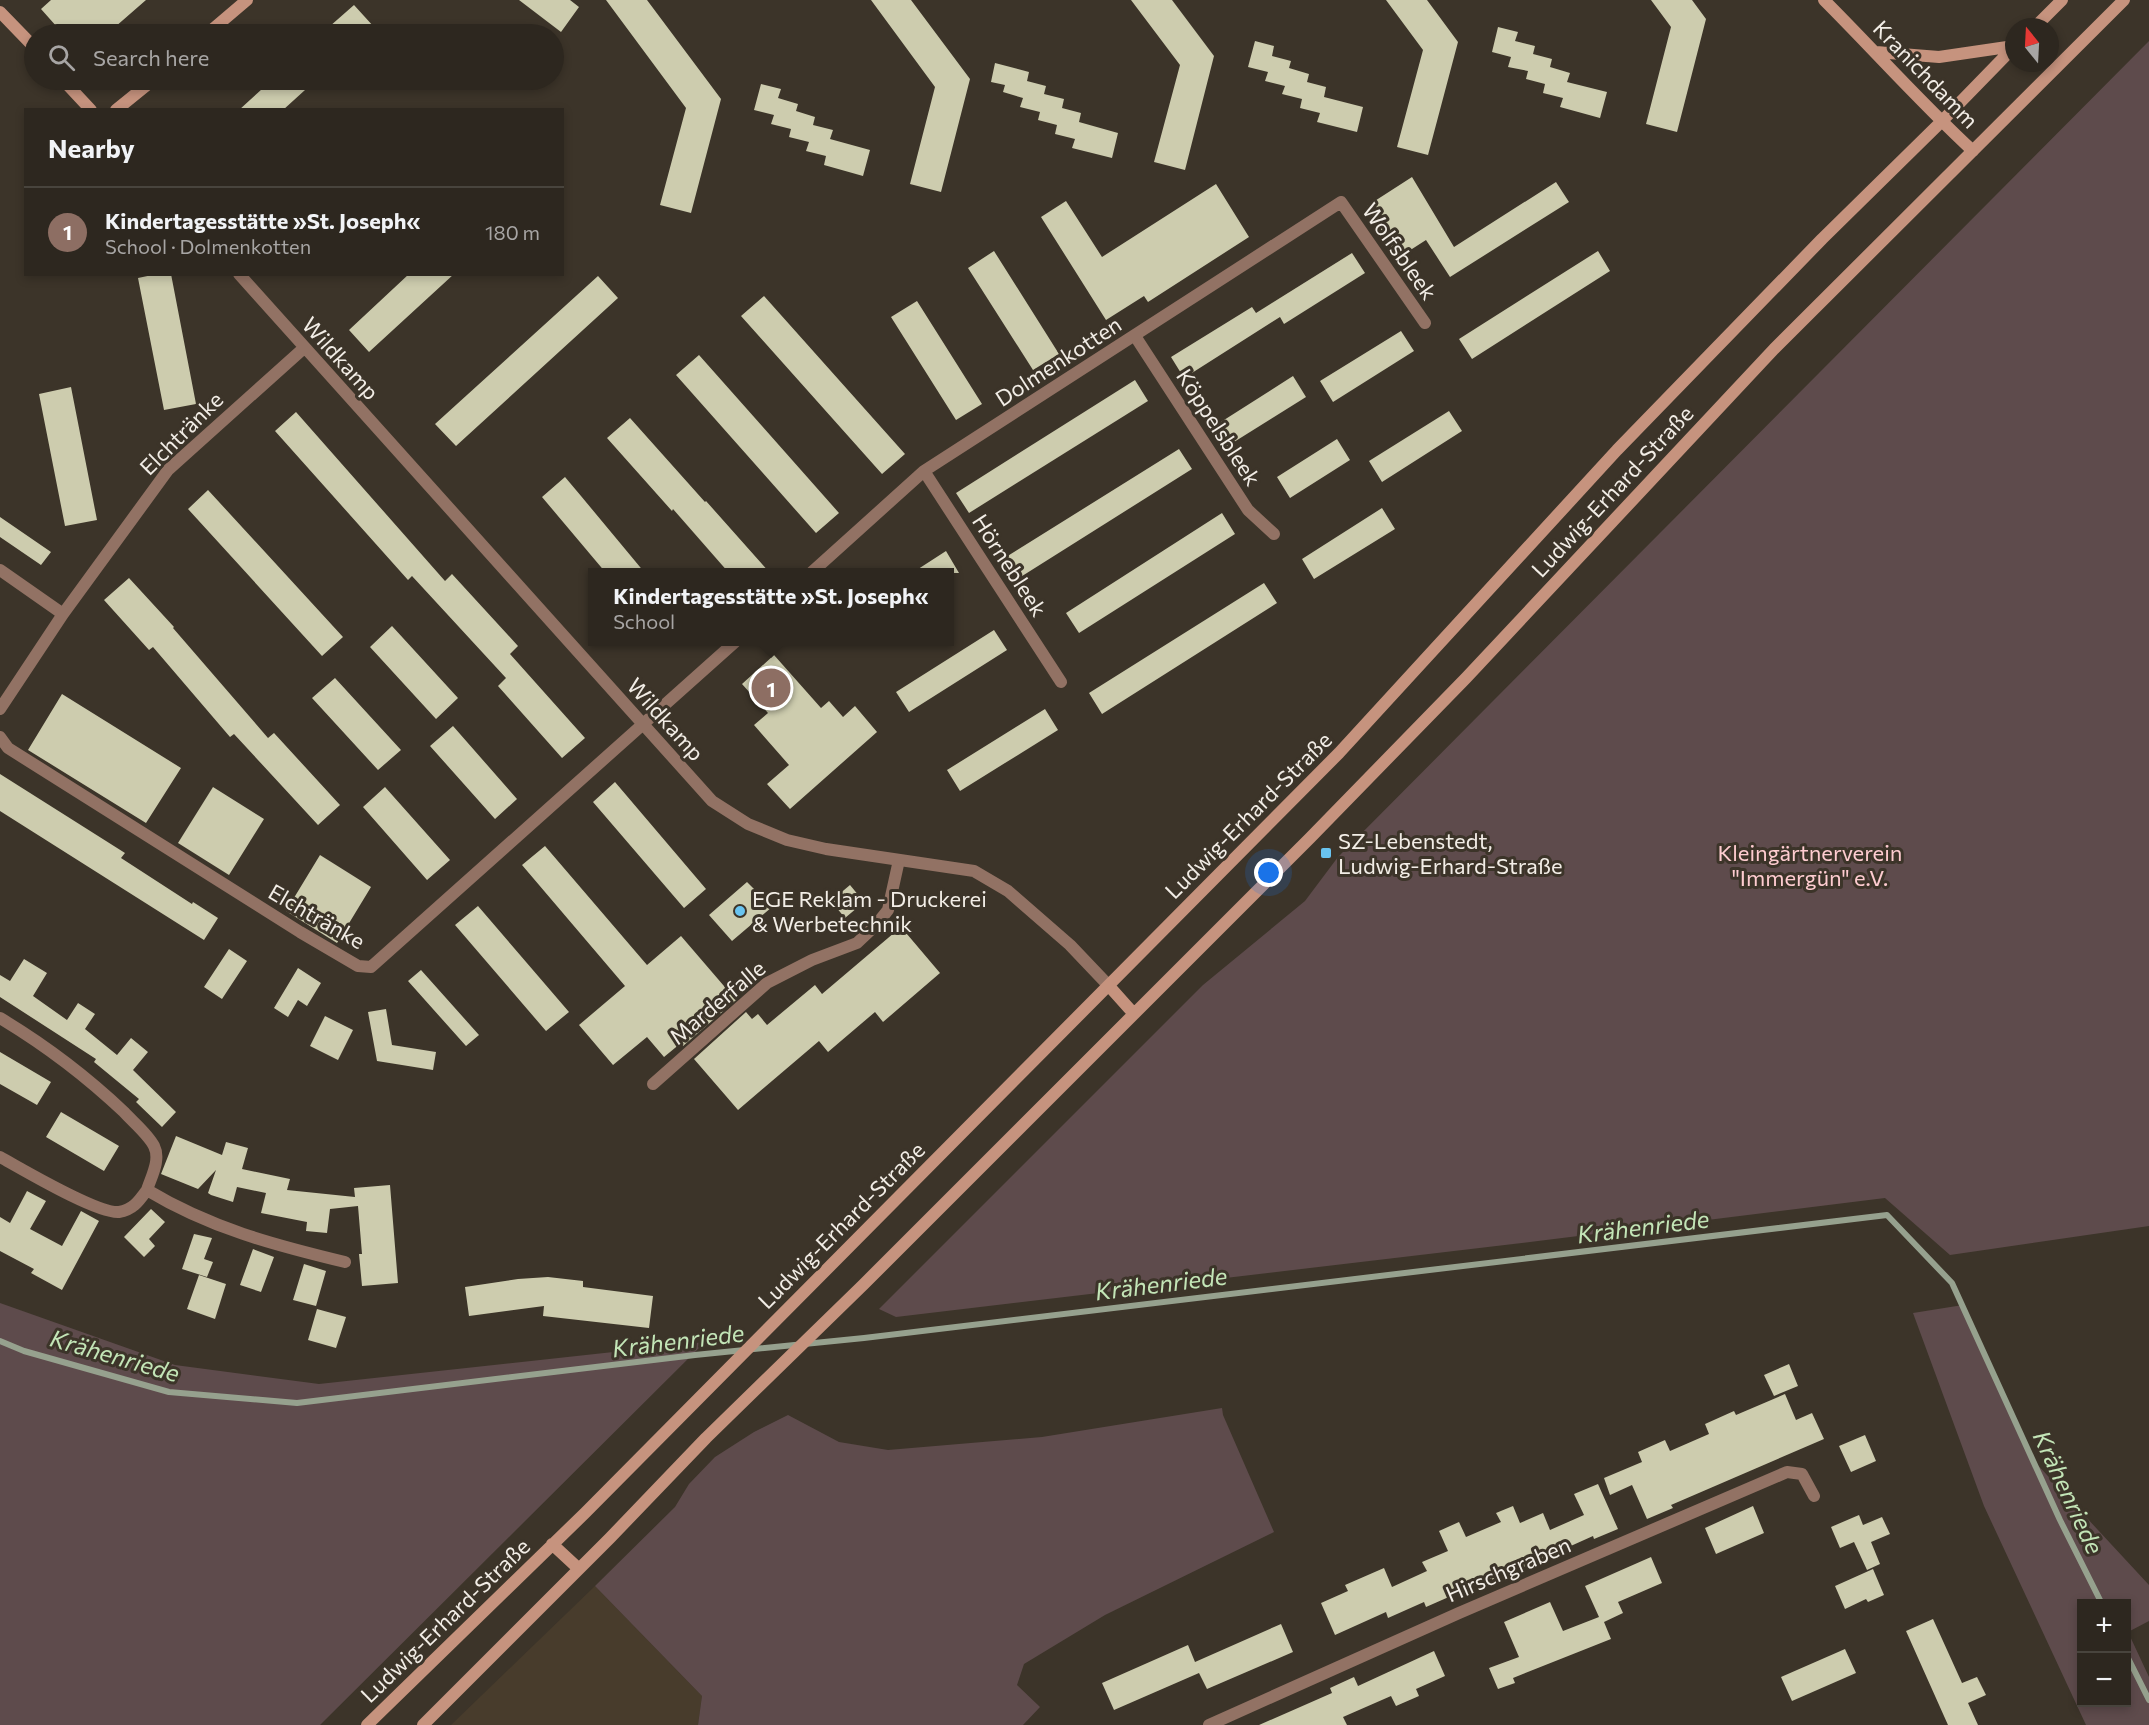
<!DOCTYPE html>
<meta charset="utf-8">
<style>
body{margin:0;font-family:Commissioner,sans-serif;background:#39332c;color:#f1f3f6}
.controls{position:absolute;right:18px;bottom:18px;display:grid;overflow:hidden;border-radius:0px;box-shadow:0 3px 9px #0003}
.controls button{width:54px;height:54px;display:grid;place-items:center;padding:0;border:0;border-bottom:2px solid #48443d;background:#2d271f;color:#f1f3f6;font:30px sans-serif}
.compass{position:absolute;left:2005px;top:18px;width:54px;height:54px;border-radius:50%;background:#2d271f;box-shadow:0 3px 9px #0003;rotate:342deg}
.you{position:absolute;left:1269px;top:873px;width:21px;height:21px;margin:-15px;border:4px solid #fff;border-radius:50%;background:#1a73e8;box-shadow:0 0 0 9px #1a73e833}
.badge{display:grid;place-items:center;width:39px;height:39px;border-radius:50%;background:#69c4f0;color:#fff;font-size:20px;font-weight:700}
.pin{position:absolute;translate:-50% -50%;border:3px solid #fff;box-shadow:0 2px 6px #0006}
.popup{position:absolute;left:588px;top:568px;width:366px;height:78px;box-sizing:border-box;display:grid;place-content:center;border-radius:0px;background:#2d271f;filter:drop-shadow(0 2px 4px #0005);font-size:20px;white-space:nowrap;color:#a7a5a4}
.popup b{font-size:22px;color:#f1f3f6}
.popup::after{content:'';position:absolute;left:50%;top:100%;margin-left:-12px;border:12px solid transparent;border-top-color:#2d271f}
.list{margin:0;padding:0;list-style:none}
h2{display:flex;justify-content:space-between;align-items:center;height:78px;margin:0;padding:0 24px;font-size:26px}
h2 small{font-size:20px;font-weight:400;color:#a7a5a4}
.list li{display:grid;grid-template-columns:39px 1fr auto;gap:18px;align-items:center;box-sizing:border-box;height:90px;padding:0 24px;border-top:2px solid #48443d}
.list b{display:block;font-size:22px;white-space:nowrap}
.list p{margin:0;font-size:20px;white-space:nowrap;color:#a7a5a4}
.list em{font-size:20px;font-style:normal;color:#a7a5a4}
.icon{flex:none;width:33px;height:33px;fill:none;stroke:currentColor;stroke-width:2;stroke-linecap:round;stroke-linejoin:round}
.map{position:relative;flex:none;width:2149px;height:1725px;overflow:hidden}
.search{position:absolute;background:#2d271f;box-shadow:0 3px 9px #0003;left:24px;top:24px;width:540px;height:66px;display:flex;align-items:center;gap:15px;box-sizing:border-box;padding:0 21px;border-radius:33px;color:#a7a5a4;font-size:22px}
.panel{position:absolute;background:#2d271f;box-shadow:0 3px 9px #0003;left:24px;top:108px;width:540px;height:168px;border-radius:0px}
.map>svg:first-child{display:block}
.built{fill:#483c2c}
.green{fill:#5e4b4c;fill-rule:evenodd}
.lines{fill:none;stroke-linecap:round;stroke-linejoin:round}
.stream{stroke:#96a18e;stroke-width:6}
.building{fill:#cdccae}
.street{stroke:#927264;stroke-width:12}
.secondary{stroke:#c6937e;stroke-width:12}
.poi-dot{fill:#69c4f0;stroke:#3c3429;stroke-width:2}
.labels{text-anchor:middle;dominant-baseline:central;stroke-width:6;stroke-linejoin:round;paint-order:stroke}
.street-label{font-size:22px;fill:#f2ede6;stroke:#3c3429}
.poi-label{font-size:22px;fill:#f2ede6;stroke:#3c3429;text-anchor:start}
.park-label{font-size:22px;fill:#feccd0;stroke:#3c3429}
.water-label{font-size:24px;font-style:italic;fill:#c3e5b7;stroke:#3c3429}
</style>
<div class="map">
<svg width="2149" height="1725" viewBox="0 0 2149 1725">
<rect width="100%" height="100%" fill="#3c3429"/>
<!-- built -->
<path class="built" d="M595,1586L702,1696L698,1725H451Z"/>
<!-- green -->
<path class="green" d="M2149,41V1226L1950,1255L1885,1198L1538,1241L896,1317L879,1309L1203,985L1305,901L1338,857Z
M0,1303L175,1365L319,1384L705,1342L320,1725H0Z
M1963,1305L2034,1461L2149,1585V1621L2128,1632L2149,1677V1725H2086L1984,1506L1913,1313ZM2082,1604H2126V1702H2082Z
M1222,1408L1223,1415L1274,1532L1105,1615L1024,1664L1017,1685L1040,1707L1023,1725H698L702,1696L595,1586L675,1507L689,1484L715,1457L754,1432L788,1415L839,1442L888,1450L1042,1437Z"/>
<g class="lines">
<!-- stream -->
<path class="stream" d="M0,1341L24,1351L169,1392L297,1403L695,1355L864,1338L1887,1215L1952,1283L2060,1520L2102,1604
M2126,1654L2149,1700"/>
</g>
<!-- building -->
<path class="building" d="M51,0H146L107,34H68L60,25L57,27L41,9Z
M519,0H570L579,7L561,32Z
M606,0H647L721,99L691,213L660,205L686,108Z
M871,0H911L970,79L941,192L910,184L935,87Z
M1131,0H1172L1214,56L1185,170L1154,162L1180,65Z
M1386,0H1427L1458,42L1428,155L1397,147L1423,50Z
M1651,0H1692L1706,19L1677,132L1646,124L1671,27Z
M354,5L374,27L366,34H321Z
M1498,27L1518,32L1515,41L1535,46L1533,54L1552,59L1550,67L1570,73L1567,82L1607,92L1600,118L1560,107L1563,98L1543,93L1545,84L1526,79L1528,71L1508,67L1511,57L1492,52Z
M1255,41L1274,46L1272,56L1291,61L1289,68L1309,74L1307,82L1326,87L1324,97L1363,107L1357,132L1317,122L1320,113L1300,108L1302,99L1282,94L1285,86L1265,81L1268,72L1248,67Z
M995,63L1029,72L1027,81L1046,86L1044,94L1064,99L1062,108L1081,113L1079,122L1118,133L1112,158L1072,148L1075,139L1055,134L1057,125L1038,120L1040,112L1020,107L1023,98L1003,92L1005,85L991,82Z
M272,80H316L283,110H239Z
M761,84L781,89L778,98L798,104L796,111L815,117L813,125L833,130L830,139L870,150L863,176L824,165L826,156L806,151L809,142L789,137L791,129L771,124L774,115L754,110Z
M1412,177L1454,247L1556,182L1569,202L1450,277L1426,240L1398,258L1367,206Z
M1216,184L1249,237L1148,302L1144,296L1106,320L1041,217L1066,201L1102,257Z
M994,251L1059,354L1033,370L968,268Z
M1598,251L1610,271L1472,359L1459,339Z
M1352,253L1365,273L1284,324L1280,317L1184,378L1171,357L1252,307L1256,313Z
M157,274H171L196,404L164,410L138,278Z
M409,274H454L369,352L349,330Z
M598,276L618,298L456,446L435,424Z
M764,296L905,454L882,474L741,316Z
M917,301L982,404L956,420L891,317Z
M1401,331L1414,351L1333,402L1320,381Z
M699,355L839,513L816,533L676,375Z
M1293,376L1306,397L1226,447L1213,427Z
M1135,380L1148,401L969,513L956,493Z
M71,387L97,520L65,526L39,394Z
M1449,411L1462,431L1382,482L1369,461Z
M296,412L445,581L452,574L518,646L510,654L585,738L562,758L498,686L506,678L412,576L408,580L275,431Z
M630,418L705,502L706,501L770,573H729L673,509L672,511L607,438Z
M1337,439L1350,460L1290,498L1277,477Z
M1179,449L1192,469L1019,578L1006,557Z
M565,477L581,496L645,573H606L542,497Z
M208,490L343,637L322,656L188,509Z
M1382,508L1395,529L1314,579L1302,559Z
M1222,513L1235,534L1079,633L1066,613Z
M0,517L51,552L41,565L0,537Z
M946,551L959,573H912Z
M129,578L174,627L173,628L268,738L274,733L340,805L318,825L234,734L230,737L153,647L149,650L104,600Z
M1264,583L1277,603L1102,714L1089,693Z
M392,626L458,698L436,719L370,647Z
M994,630L1007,650L909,712L896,692Z
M774,655L821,708L829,701L843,717L855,706L877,732L790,809L767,784L789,765L754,725L768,713L742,684Z
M335,678L401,750L378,770L312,698Z
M62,694L181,768L146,823L28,750Z
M1045,709L1058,730L960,791L947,770Z
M453,726L517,799L495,819L430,746Z
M0,774L125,853L121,858L192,904L193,902L218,918L204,940L0,811Z
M615,782L706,889L684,908L593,802Z
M213,787L264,819L229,875L178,843Z
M385,787L450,860L427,880L363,807Z
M545,846L647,965L681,936L736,1000L683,1046L681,1043L664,1057L647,1037L613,1065L579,1025L625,986L522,865Z
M320,855L371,887L337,943L286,911Z
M747,882L772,907L732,941L709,915Z
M850,885L864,902L845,918L831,901Z
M478,906L569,1012L546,1031L455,925Z
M901,927L940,973L883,1022L875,1012L828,1052L819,1041L738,1110L694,1059L746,1012L752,1019L758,1014L767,1025L815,985L822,994Z
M229,949L247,961L222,999L204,987Z
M24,959L47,973L33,996L67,1020L78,1003L95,1014L85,1029L117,1055L131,1038L148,1052L133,1070L176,1112L162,1127L136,1102L139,1099L94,1062L96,1059L0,997V975L10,981Z
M298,968L321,983L307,1006L298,1000L288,1017L274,1008Z
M421,970L479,1035L466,1046L408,981Z
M386,1009L392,1045L436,1052L433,1070L377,1061L368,1012Z
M325,1016L353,1030L338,1060L310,1046Z
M0,1052L51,1082L37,1105L0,1084Z
M61,1112L119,1146L104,1171L46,1137Z
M176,1136L222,1155L226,1142L248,1148L242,1169L290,1179L287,1190L355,1197L354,1188L390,1185L398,1283L362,1286L359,1254H362L358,1206L330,1209L327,1233L306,1231L307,1222L261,1213L266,1193L237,1187L233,1202L211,1195L208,1193L216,1170L198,1189L161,1174Z
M27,1191L46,1201L30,1229L62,1246L81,1211L99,1221L62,1290L31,1273L34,1269L0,1251V1217L10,1223Z
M151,1209L165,1222L149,1239L155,1246L144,1257L124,1237Z
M194,1234L212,1238L204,1259L213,1262L207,1277L182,1269Z
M253,1249L274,1257L261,1292L240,1285Z
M304,1264L326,1271L316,1306L293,1300Z
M199,1275L226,1284L215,1319L187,1309Z
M548,1277L583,1281V1287L653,1296L649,1328L543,1316L544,1306L469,1316L465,1287L518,1279Z
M317,1309L346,1317L336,1348L308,1340Z
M1789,1364L1798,1386L1774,1396L1764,1375Z
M1785,1394L1796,1420L1812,1413L1824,1439L1671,1505L1673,1508L1647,1519L1632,1485L1610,1495L1604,1478L1642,1462L1638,1452L1665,1440L1670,1451L1709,1434L1705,1424L1734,1411L1736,1415Z
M1865,1435L1876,1461L1851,1472L1839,1446Z
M1598,1484L1618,1529L1594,1539L1593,1536L1493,1581L1492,1578L1426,1607L1424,1602L1388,1618L1386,1612L1335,1635L1321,1603L1348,1591L1345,1585L1384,1568L1392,1587L1427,1571L1422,1562L1448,1551L1439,1531L1459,1522L1466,1537L1501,1522L1496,1513L1513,1506L1520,1523L1543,1513L1550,1530L1584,1515L1574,1494Z
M1753,1506L1764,1533L1716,1554L1705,1528Z
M1859,1515L1863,1525L1882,1517L1890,1534L1871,1542L1880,1564L1867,1570L1854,1542L1840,1548L1831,1527Z
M1651,1557L1662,1583L1618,1602L1623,1613L1604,1622L1611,1639L1513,1678L1515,1683L1498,1689L1489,1668L1519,1657L1504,1622L1550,1602L1563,1631L1599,1617L1585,1586Z
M1873,1569L1884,1595L1868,1602L1866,1599L1845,1609L1835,1586Z
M1933,1619L1962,1683L1977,1677L1986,1695L1968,1703L1978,1725H1948L1906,1631Z
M1281,1624L1293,1652L1207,1689L1199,1673L1114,1710L1102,1683L1188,1645L1195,1662Z
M1845,1649L1856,1673L1792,1701L1781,1677Z
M1434,1651L1445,1676L1416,1689L1419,1696L1396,1706L1391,1696L1343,1717L1347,1725H1259L1332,1693L1330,1688L1354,1677L1358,1686Z"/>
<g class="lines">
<!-- street -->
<path class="street" d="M239,274L712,801L748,824L787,840L826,849L974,871L1008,891L1070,945L1109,986
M1135,336L1248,510L1274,534
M924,471L1061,682
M0,570L63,614
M812,572L924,471L1341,202L1425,323
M0,709L63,614L168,470L304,348
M0,737L8,748L300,932L358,966L371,967L735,642
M0,1018C45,1045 86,1076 124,1112C133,1122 148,1134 154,1146C161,1160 151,1177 147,1190
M653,1084L767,983L812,960L857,943L876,925L888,910L899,860
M0,1157C22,1169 97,1214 119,1212C133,1210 139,1201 147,1190C210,1228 274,1245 345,1262
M1209,1725L1459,1613L1787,1472L1802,1474L1814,1496"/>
<!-- secondary -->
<path class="secondary" d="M1824,0C1874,50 1921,103 1973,151
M0,12L34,47
M2035,27L2062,0
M207,34L247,0
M1876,52L1939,57L2014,46
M63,80L91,110
M116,110L153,80
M1109,986L1134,1014
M552,1544L579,1569
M367,1725L585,1513L1339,753L1617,450L1822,239L1941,122L2014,47
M423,1725L610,1538L706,1438L863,1285L1310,838L1466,678L1774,349L2124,0"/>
</g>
<!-- markers -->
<g class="poi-dot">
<rect x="1320" y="847" width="12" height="12" rx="3"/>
<circle cx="740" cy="911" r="6"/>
</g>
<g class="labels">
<!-- street labels -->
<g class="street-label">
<text transform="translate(1926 74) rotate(46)">Kranichdamm</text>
<text transform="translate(1400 251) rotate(55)">Wolfsbleek</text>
<text transform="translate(341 358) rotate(48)">Wildkamp</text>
<text transform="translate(1058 361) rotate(-33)">Dolmenkotten</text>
<text transform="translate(1219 427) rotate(57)">Köppelsbleek</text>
<text transform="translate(181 433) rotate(-45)">Elchtränke</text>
<text transform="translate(1612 491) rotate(-47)">Ludwig-Erhard-Straße</text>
<text transform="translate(1010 565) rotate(57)">Hörnebleek</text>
<text transform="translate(666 719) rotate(48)">Wildkamp</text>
<text transform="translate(1248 815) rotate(-45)">Ludwig-Erhard-Straße</text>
<text transform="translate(317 916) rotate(30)">Elchtränke</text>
<text transform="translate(717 1002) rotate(-40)">Marderfalle</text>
<text transform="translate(841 1225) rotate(-45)">Ludwig-Erhard-Straße</text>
<text transform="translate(1508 1569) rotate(-23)">Hirschgraben</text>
<text transform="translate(445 1620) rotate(-44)">Ludwig-Erhard-Straße</text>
</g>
<!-- poi labels -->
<g class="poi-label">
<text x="1338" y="840">SZ-Lebenstedt,<tspan x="1338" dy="25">Ludwig-Erhard-Straße</tspan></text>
<text x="752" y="898">EGE Reklam - Druckerei<tspan x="752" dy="25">&amp; Werbetechnik</tspan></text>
</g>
<!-- park labels -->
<g class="park-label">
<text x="1810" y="852">Kleingärtnerverein<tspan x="1810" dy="25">"Immergün" e.V.</tspan></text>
</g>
<!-- water labels -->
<g class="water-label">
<text transform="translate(1643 1226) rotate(-7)">Krähenriede</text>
<text transform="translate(1161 1283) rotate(-7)">Krähenriede</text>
<text transform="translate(678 1340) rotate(-7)">Krähenriede</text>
<text transform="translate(115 1355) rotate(16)">Krähenriede</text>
<text transform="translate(2069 1492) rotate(65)">Krähenriede</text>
</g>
</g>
</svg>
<div class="controls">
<button>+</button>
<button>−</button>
</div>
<svg class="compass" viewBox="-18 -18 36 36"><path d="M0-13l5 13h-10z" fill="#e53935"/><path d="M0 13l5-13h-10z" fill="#a7a5a4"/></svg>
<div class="you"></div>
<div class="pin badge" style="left:771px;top:688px;background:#8d6e63">1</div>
<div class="popup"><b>Kindertagesstätte »St. Joseph«</b>School</div>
<div class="search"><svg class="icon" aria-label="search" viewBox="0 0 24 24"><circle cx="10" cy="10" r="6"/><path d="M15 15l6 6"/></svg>Search here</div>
<section class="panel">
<h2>Nearby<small></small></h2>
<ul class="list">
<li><span class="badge" style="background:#8d6e63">1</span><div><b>Kindertagesstätte »St. Joseph«</b><p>School · Dolmenkotten</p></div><em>180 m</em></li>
</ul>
</section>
</div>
